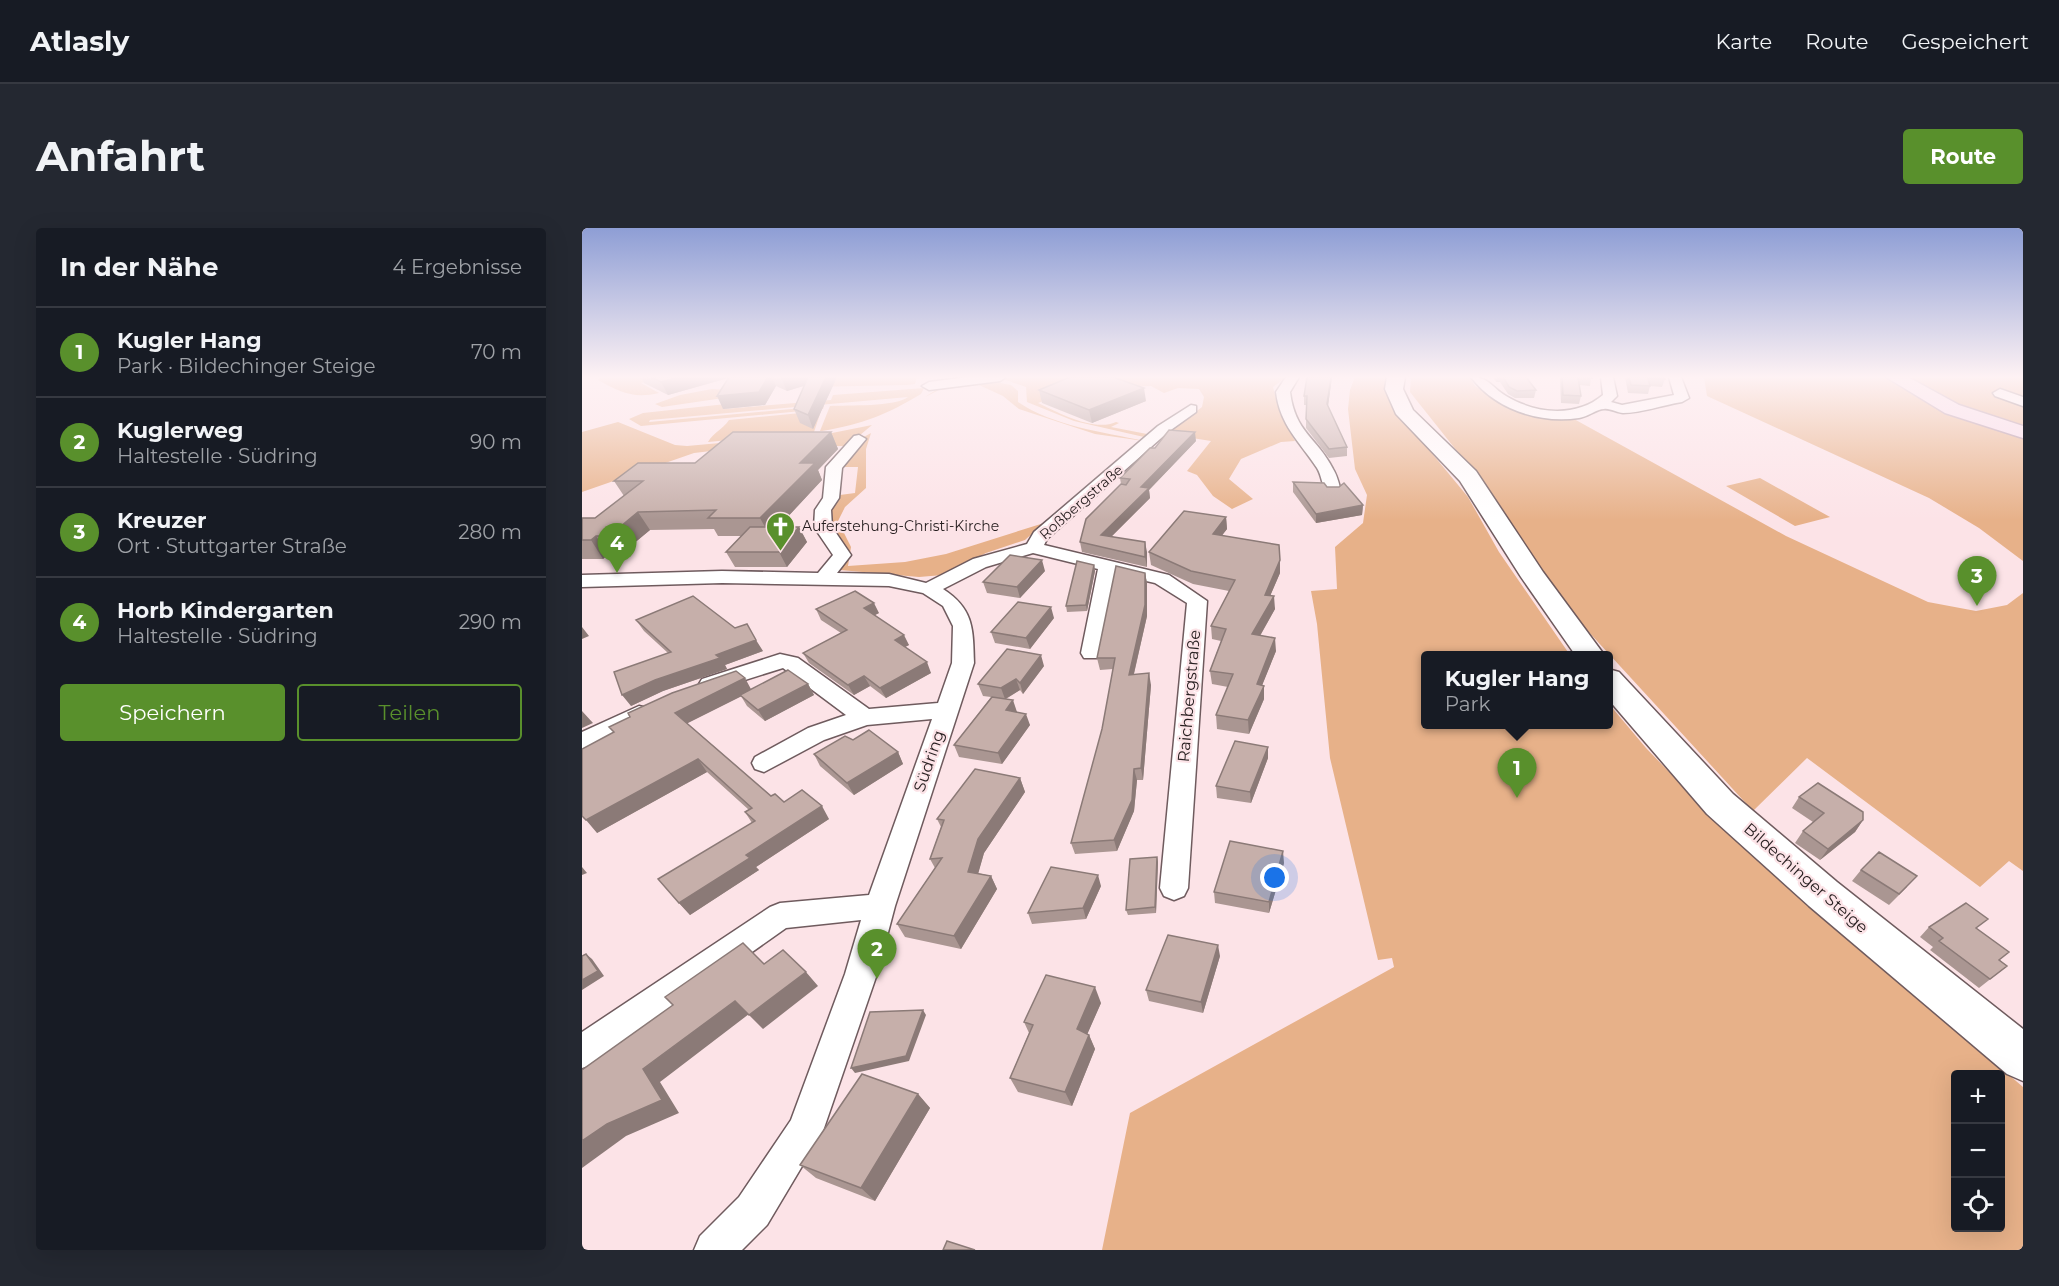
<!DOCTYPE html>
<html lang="de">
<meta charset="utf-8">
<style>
body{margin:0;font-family:Montserrat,sans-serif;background:#242831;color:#f1f3f6}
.controls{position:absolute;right:18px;bottom:18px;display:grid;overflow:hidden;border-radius:6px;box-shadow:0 6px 24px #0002}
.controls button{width:54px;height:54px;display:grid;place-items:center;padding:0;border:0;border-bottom:2px solid #363941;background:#171b24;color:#f1f3f6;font:30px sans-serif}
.you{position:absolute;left:693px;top:650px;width:21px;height:21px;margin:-15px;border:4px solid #fff;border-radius:50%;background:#1a73e8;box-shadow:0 0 0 9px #1a73e833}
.badge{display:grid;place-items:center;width:39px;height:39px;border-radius:50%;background:#59902c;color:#fff;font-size:20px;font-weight:700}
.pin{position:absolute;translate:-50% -50px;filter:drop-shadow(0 2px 3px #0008)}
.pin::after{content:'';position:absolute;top:32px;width:21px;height:18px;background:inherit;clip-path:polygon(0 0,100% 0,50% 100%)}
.popup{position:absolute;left:839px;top:423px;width:192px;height:78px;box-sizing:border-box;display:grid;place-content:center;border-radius:6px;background:#171b24;filter:drop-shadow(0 2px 4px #0005);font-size:20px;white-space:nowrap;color:#9ea1a6}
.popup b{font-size:22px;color:#f1f3f6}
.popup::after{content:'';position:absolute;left:50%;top:100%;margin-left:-12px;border:12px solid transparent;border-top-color:#171b24}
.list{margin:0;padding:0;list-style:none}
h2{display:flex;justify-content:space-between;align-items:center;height:78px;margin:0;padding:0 24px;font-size:26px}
h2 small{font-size:20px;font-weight:400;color:#9ea1a6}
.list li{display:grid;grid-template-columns:39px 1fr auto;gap:18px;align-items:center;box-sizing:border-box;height:90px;padding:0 24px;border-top:2px solid #363941}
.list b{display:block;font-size:22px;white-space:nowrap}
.list p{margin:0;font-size:20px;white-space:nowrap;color:#9ea1a6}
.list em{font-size:20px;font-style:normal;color:#9ea1a6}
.actions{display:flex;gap:12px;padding:18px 24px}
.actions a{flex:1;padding:14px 0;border:2px solid #59902c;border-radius:6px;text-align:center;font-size:21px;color:#59902c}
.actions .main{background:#59902c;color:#fff}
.icon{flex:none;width:33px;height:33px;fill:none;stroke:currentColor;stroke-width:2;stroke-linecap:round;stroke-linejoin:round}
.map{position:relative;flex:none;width:1441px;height:1022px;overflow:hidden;border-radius:6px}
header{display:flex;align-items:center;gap:36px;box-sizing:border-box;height:84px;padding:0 30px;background:#171b24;border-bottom:2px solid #363941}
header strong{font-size:28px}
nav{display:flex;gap:33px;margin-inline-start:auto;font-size:21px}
.intro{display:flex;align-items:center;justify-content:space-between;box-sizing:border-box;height:144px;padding:0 36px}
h1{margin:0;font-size:42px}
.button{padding:15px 27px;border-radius:6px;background:#59902c;color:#fff;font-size:21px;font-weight:700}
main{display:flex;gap:36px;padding:0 36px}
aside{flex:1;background:#171b24;border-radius:6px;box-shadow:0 6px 24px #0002}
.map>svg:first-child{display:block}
.green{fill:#e7b189;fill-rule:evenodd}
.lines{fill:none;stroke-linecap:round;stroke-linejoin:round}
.street-casing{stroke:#6f5b5e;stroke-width:3}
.secondary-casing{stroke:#6f5b5e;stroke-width:3}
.primary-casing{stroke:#ab8b9c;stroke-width:3}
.street{fill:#fff;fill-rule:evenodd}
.secondary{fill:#fff;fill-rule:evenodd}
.primary{fill:#f7dcec;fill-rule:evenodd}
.wall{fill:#aa9692}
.shaded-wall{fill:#8b7a77}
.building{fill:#c6afaa;stroke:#8b7a77;stroke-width:1.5}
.labels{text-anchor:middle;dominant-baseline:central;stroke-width:4.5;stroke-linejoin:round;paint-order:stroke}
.far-street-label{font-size:14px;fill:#261e1f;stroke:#fce3e7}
.far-poi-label{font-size:14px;fill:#261e1f;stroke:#fce3e7;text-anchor:start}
.street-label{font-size:16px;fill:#261e1f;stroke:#fce3e7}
</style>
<header>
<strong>Atlasly</strong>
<nav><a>Karte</a><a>Route</a><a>Gespeichert</a></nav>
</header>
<div class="intro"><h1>Anfahrt</h1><a class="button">Route</a></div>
<main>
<aside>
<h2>In der Nähe<small>4 Ergebnisse</small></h2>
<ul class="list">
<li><span class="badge">1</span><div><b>Kugler Hang</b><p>Park · Bildechinger Steige</p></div><em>70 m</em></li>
<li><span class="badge">2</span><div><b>Kuglerweg</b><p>Haltestelle · Südring</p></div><em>90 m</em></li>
<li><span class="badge">3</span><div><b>Kreuzer</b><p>Ort · Stuttgarter Straße</p></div><em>280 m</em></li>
<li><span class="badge">4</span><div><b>Horb Kindergarten</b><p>Haltestelle · Südring</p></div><em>290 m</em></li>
</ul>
<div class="actions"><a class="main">Speichern</a><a>Teilen</a></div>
</aside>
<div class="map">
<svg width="1441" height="1022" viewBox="0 0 1441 1022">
<rect width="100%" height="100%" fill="#fce3e7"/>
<!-- green -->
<path class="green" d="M18,149H80L59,155L77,165C51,171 38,164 16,152Z
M253,149H335L333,156L325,157L223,159Z
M430,149H704L691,159L697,182L713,213L699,214L659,231L647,251L671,271L650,281L631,268L615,247L605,243L629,213L585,206L620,179L622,169L617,161L596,160L582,165L569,158L547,159L515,153L456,175C477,185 512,204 534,194L537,195L529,199L565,206L562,209L492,193L445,174L444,159L418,150Z
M773,149H806L805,157L810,177L886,269L917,324L988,427L844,428V496H1026L1027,476L1064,520L1151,610L1441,859V1022H520L548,885L812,739L810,730L796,732L748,530L735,396L729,363L755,361L753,319L781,295L785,267L773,241L766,181L768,162ZM1374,846H1418V1000H1374Z
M829,149H888L893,158L946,187L992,191L1204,308L1346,374L1394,383L1425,377L1441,365V643L1427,633L1398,659L1225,530L1171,583L982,377L917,276L828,164Z
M1122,149H1441V169L1423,163L1413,168L1441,177V333L1397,300L1347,270L1125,168Z
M408,153L429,157L436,163V174C471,198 521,204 562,213L513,206L437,181L421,168L397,157L357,162L343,169L360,158Z
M342,160L339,166C304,187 281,196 240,203H238L248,178C266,177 313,179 326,169L68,192L67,194L242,178L241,181L59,198L47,191L61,185L144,176L142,181L249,172L251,167Z
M130,161L146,162L148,169L80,179L73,176L98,167Z
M239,183L232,204L126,214C132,204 140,202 147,192Z
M36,194L93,217L105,218L250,205L290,197L265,218L163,219L112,225L0,264V204Z
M289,205L284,221V260L263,279L256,293L269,319L266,338L323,334L364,326L462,295L443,312L404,325L361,347L337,349L258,342C258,319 236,286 258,267L273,265L276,239H259L280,210Z
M1178,250L1248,289L1213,298L1144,258Z"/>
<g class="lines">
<defs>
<path id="street" d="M386,149H424L418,153L347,162L340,158L347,154Z
M704,149H717L708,164C713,205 735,209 751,241C755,247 757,256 759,263L757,266H745C740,258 740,248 735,240C717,213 698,197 694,164Z
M889,149C907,149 909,159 924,168C954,186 994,190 1021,167L1019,149H1031L1035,168L1029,174L1040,177L1092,167L1087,149H1099L1107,170L1100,174C1081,177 1059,185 1041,185C1035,185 1028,180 1022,181C1015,181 1005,189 997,190C957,196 913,181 889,149Z
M1418,161L1441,169V178L1413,168L1411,165Z
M609,177L614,178V184L586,204L465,311L462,317L587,347L625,373L606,660L602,668L592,672L582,668L578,660L605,375L573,355L534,346L521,425L518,430H502L499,425L516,341L451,325L404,339L361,361C392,381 391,401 392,435L313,678L295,746L241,903L185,997L160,1022H112L118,1008L157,969L209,892L263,746L279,692L204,700L12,836L0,840V804L188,679L198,675L287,667L350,491L285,497L242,512L182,544L173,541L170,535L173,529L226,500L264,487L201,440L128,463L120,461L117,456L120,451L198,426L216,430L287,481L356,475L370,435L371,398L361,378L341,365L307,358L140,355L0,359V347L140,343L236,345L251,327L232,299L233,282L241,270L244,239L272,208L277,207L284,211L260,240L257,270L249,282L250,299L269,327L255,345L307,346L344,355L391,331L445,316L452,304L576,198Z
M57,478L65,480L69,486L65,492L0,522V504Z"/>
<path id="secondary" d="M805,149H823L821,161L831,182L894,243L961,344L1023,428H994L939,349L878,253L814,186L803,161Z
M1026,441L1037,444L1151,566L1255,654L1441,801V853L1425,846L1227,678L1125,586L1026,471Z"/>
<path id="primary" d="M1304,149H1326L1377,177L1441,198V210L1363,185Z"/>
</defs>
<!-- street casing -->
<use href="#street" class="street-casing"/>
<!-- secondary casing -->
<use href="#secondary" class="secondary-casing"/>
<!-- primary casing -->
<use href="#primary" class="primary-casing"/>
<!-- street -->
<use href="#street" class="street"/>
<!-- secondary -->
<use href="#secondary" class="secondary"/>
<!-- primary -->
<use href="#primary" class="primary"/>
</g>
<!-- wall -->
<path class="wall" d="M59,149H255L231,201L218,195L212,181L222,158L205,163L194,158L183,177L141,181L147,150L86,167L62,155Z
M725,149H750L746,178L765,219V228L747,230L724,200V177H722V168Z
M911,149H944L954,162L952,170H933L926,166L918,154H914Z
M978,149H1009L1008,158L997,157L999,168L997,176L979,175Z
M1043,149H1082L1083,151L1080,159L1068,158L1066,166L1046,165Z
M457,162L564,173L510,195L460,175Z
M249,204L256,221L236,242L240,252L196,299H217L225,314L205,339H153L144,324L159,308H136L132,301L68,302L39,326H26L21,331H0V290H13L42,268L32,253Z
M614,213L567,262L568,270L530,308L565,324V339L500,324L498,314L539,256L538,250L573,220Z
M711,254L745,259L781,277L780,287L734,295L711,264Z
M644,289L645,301L640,307L698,332V345L688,368L693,381L678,408L694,423L680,457L682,458V471L667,506L635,501L634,487L646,459L630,456L628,443L639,413L630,411L629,398L647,363L611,356L569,337L567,324Z
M512,337L513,343L505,383L485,384L484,378Z
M463,343L438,370L405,365L401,354Z
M563,345L565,355V388L552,446L569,457L561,552H555L552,583L535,623L493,626L489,615L520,501L531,441L518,442L515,430Z
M234,381L297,385L293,387L327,417L323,419L349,445L304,470L288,458L272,467L227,435L221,425L259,405L239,392Z
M472,390L448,421L413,415L409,404Z
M54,392L181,423L143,437L145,441L81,463L49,478L86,425L62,403Z
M462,438L441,466L438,462L424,471L435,484L448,497L420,536L377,529L372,517L409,469L401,468L396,456Z
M226,456L232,467L183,493L165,478L159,468L105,495L189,568L247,591L174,639L177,642L108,687L97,675L170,595L163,584L167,582L125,544L15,605L32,505L27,499L169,461Z
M271,512L316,524L321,536L272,567L238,538L232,526Z
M686,519V530L669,575L635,570L634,558Z
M438,550L443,564L402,625L396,645L409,648L415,661L379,721L323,709L315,696L353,640L348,631L359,599L355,591Z
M1217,569L1281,592L1273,604L1238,632L1213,615L1221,603L1231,594L1210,580Z
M575,629L576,634L574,685L546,687L544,682Z
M702,635L687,685L633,675L632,664Z
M1279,642L1325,659L1307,677L1270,653Z
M519,658L504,691L450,696L446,685Z
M1347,699L1395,701L1418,732L1425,738L1397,760L1348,722L1351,719L1338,709Z
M638,728L621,785L567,773L564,762Z
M519,775L505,806L507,807L513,821L490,878L436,864L428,850L447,805L442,794Z
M336,866L348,880L293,973L234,950L218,937Z"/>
<!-- shaded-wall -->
<path class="shaded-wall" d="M98,149H149L86,167L79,154Z
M186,149H190L194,158L183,177L141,181L135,168Z
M203,149H232L234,154L205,163L199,150Z
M244,149H255L231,201L226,187Z
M749,149H750L745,185V176Z
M915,149H919L918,154H914Z
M562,160L564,173L510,195L507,182Z
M249,204L256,221L236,242L240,252L188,308L178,290L218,235Z
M613,204L614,213L567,262L568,270L521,317L519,307L559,259Z
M781,277L780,287L734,295V286Z
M56,284L68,302L39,326L27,308Z
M644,289L645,301L632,318L631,306Z
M217,299L225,314L205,339L197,324Z
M14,308L26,326L21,331L9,312Z
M563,314L565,324V339L563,329Z
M460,332L463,343L438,370L435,359Z
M698,332V345L683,380V367Z
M512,337L513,343L505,383L504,377Z
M563,345L565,355V388L549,458L547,447Z
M692,368L693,381L671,420L670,406Z
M292,375L297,385L287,390L282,380Z
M469,379L472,390L448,421L444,410Z
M0,399L7,408L0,411Z
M322,407L327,417L317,422L313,412Z
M693,410L694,423L675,470V456Z
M174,412L181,423L143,437L145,441L81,463L49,478L40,467L73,452L134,427Z
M459,427L462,438L441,466L438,455Z
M345,434L349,445L304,470L298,460Z
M567,445L569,457L561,552L559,540Z
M282,448L288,458L272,467L266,457Z
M163,450L170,463L102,497L93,485Z
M434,451L438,462L423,471L419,460Z
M226,456L232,467L183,493L176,482Z
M682,458V471L667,506L666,492Z
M431,472L435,484L428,494L424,482Z
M0,483L11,495L0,500Z
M444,486L448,497L420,536L416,525Z
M686,519V530L669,575L668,564Z
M316,524L321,536L272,567L265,555Z
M116,531L125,544L15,605L4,592Z
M552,541L555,552L552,583L535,623L532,612Z
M438,550L443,564L402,625L393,657L386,644L396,611Z
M240,578L247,591L174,639L177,642L108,687L97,675L164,627Z
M1281,592L1273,604L1238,632L1246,621Z
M701,623L702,635L687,685V674Z
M575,629L576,634L574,685L573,679Z
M0,639L5,645L0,647Z
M516,647L519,658L504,691L501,680Z
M409,648L415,661L379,721L372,708Z
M636,717L638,728L621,785L619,774Z
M4,726L10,731L22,748L0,762V752Z
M224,744L236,758L181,801L167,787Z
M513,759L519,775L501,816L495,801Z
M153,773L167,786L78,854L97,885L44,908L0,940V913L61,841Z
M341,782L344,787L327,833L273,845L269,840Z
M507,807L513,821L490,878L483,864Z
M336,866L348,880L293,973L279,960Z"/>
<!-- building -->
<path class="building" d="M69,149H98L79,154Z
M147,149H186L177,164L135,168Z
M226,149H244L226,187L212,181Z
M488,149H531L562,160L507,182L457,162Z
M725,149H749L745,176L765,219L747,221L724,191L725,168H722Z
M921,149H944L954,162L935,163L927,159Z
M980,149H1009L1010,150L996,149L999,168L981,167Z
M1047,149H1082L1083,151L1066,150L1068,158L1049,157Z
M587,202L613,204L559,259L567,260L519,307L563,314V329L498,314L504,291L539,256L544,257L548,251L538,250L568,220H573Z
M151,204H249L218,235H233L178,290H126L134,282L56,284L27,308H14L9,312H0V290H13L61,253H32L56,235H113Z
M711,254L742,255L745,259H757L762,255L781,277L734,286Z
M602,283L644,289L631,306L697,317L698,332L683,367L692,368L670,406L693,410L675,456L682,458L666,492L634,487L651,446L628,443L644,401L629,398L653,352L609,343L567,324Z
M168,299H217L197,324H144Z
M428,327L460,332L435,359L401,354Z
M495,333L512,337L504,377L484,378Z
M534,338L563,345V377L547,447L567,445L559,540L552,541L550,572L532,612L489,615L520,501L533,430H515Z
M273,363L292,375L282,380L322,407L313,412L345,434L298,460L282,448L266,457L221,425L265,402L234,381Z
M111,368L153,400L165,396L174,412L134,427L138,430L73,452L40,467L32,444L89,424L54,392Z
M436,374L469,379L444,410L409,404Z
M425,421L459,427L438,455L434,451L419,460L396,456Z
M206,442L226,456L176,482L158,467Z
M154,443L163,450L93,485L189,568L193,566L202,574L220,562L240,578L164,627L168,630L97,675L76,651L173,593L163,584L170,580L116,531L4,592L0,588V521L32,504L27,499L48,489L46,485L90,465Z
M410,469L431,472L424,482L444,486L416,525L372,517Z
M287,502L316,524L265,555L232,526L263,508L271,512Z
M653,513L686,519L668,564L634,558Z
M393,541L438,550L396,611L386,644L409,648L372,708L315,696L360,630L348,631L362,592L355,591Z
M1236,555L1281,584V592L1246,621L1221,603L1242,585L1217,569Z
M648,613L701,623L687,674L632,664Z
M1297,624L1335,648L1317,666L1279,642Z
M575,629L573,679L544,682L548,631Z
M469,639L516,647L501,680L446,685Z
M1384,675L1406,691L1394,700L1427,724L1417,732L1425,738L1408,751L1357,713L1361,710L1347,699Z
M586,707L636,717L619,774L564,762Z
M161,715L182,736L201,722L224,744L167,787L153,773L61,841L80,872L25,896L0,913V842L91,777L83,769Z
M4,726L16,743L0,752V728Z
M464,747L513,759L495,801L507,807L483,864L428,850L451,797L442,794Z
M341,782L324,828L269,840L288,784Z
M280,846L336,866L279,960L218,937Z
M365,1013L393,1022H361Z"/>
<!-- sky -->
<linearGradient id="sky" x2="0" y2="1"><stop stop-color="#8e9ed5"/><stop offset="0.51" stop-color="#fef2f4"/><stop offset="1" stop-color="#fef2f4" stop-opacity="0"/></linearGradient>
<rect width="1441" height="292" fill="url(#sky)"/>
<!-- icons -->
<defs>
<symbol id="church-pin" viewBox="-11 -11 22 30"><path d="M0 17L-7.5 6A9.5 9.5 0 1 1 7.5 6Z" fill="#59902c" stroke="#fce3e7"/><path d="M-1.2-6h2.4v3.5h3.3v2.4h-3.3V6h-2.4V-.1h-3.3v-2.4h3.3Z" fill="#fff"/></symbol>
</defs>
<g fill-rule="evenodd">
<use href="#church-pin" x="182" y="282" width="33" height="45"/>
</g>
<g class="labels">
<!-- far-street labels -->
<g class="far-street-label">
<text transform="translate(499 274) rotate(-41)">Roßbergstraße</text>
</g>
<!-- far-poi labels -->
<g class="far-poi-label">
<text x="220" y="298">Auferstehung-Christi-Kirche</text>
</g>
<!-- street labels -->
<g class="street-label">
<text transform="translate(607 468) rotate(-85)">Raichbergstraße</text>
<text transform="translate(347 533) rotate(-71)">Südring</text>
<text transform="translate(1224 650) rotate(41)">Bildechinger Steige</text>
</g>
</g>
</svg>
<div class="controls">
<button>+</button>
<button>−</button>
<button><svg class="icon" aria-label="locate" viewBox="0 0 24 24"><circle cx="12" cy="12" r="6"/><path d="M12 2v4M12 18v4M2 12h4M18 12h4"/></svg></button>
</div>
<div class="you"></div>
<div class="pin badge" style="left:935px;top:570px">1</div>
<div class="popup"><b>Kugler Hang</b>Park</div>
<div class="pin badge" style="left:295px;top:751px">2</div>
<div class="pin badge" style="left:1395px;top:378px">3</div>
<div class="pin badge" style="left:35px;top:345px">4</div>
</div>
</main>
